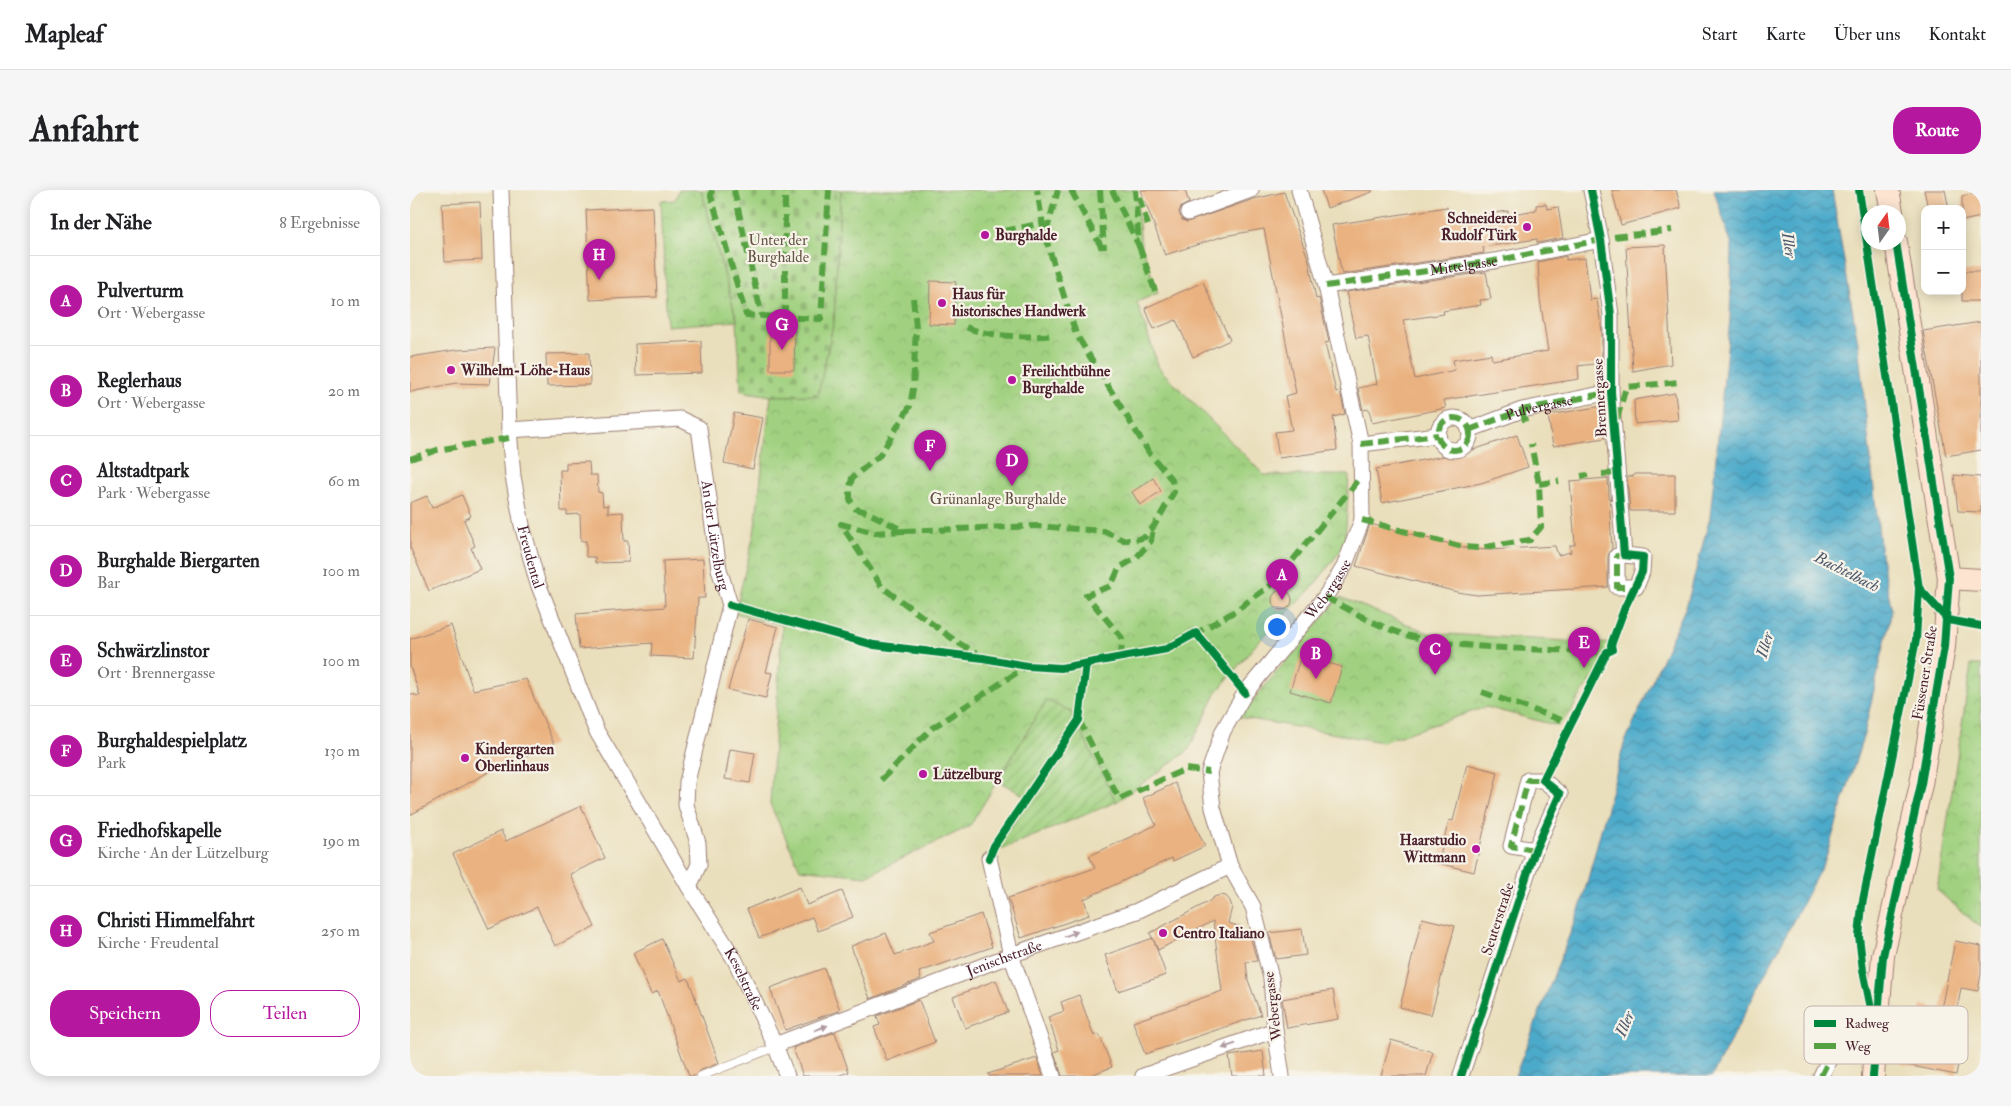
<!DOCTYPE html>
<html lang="de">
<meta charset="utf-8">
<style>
body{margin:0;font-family:"IM FELL Double Pica",serif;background:#f6f6f6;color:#202124}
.controls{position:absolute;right:15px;top:15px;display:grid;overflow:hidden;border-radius:10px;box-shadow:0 2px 12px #0003}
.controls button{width:45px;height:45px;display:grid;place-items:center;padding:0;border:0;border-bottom:1px solid #e0e0e0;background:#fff;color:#202124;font:25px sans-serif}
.compass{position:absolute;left:1451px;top:15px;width:45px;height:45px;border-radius:50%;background:#fff;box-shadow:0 2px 12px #0003;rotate:14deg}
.you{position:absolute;left:866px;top:436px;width:18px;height:18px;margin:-12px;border:4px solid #fff;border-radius:50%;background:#1a73e8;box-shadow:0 0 0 8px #1a73e833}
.badge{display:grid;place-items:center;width:32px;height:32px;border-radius:50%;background:#b5179e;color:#fff;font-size:16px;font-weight:700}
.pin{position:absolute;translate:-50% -41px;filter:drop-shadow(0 1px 2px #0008)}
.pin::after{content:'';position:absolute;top:26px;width:18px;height:15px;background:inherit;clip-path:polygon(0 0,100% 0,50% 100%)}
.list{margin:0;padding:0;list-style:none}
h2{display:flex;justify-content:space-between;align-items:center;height:65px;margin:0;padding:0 20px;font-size:21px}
h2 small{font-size:16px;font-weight:400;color:#757577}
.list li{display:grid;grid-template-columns:32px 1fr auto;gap:15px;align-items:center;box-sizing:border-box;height:90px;padding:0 20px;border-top:1px solid #e0e0e0}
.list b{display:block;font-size:19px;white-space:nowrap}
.list p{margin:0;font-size:16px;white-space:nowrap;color:#757577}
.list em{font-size:16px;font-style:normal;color:#757577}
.actions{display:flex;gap:10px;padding:15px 20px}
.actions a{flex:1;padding:11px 0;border:1px solid #b5179e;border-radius:20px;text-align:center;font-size:18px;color:#b5179e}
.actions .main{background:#b5179e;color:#fff}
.map{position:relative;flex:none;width:1571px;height:886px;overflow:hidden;border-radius:20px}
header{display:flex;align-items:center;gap:30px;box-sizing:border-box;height:70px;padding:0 25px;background:#fff;border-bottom:1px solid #e0e0e0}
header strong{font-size:24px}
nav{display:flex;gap:28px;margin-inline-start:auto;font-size:18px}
.intro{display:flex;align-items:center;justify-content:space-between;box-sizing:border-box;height:120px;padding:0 30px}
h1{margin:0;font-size:35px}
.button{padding:12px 22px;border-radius:20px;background:#b5179e;color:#fff;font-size:18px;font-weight:700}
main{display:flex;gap:30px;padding:0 30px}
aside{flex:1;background:#fff;border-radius:20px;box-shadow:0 2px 12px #0003}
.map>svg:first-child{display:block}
.cemetery{fill:url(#cemetery-stones);stroke:#767856}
.park{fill:url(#park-crowns);stroke:#767856}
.garden{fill:url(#garden-furrows);stroke:#767856}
.water{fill:url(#water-waves);stroke:#4b647a}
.building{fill:#eab280}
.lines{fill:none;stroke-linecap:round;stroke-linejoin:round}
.lane-casing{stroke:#9a7f74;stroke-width:9}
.street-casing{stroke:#9a7f74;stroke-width:17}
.secondary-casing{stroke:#9a7f74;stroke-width:24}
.lane{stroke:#fff;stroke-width:8}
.street{stroke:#fff;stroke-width:15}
.secondary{stroke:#fde4d1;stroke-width:22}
.quiet{stroke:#56a243;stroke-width:6;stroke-dasharray:12 6;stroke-linecap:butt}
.cycleway-casing{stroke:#f7f3e8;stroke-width:11}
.cycleway{stroke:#00873e;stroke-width:8}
.oneway{fill:#ae9aa0}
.poi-dot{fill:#b5179e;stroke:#f7f3e8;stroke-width:2}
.labels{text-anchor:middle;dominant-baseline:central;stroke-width:4.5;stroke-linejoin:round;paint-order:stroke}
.poi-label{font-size:15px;font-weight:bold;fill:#4a1f2b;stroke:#f7f3e8;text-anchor:start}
.park-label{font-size:15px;fill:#645444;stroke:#f7f3e8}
.street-label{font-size:15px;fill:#4a1f2b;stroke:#f7f3e8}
.water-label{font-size:16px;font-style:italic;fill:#4b576b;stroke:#f7f3e8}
.key{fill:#f7f3e8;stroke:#c3b3af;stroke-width:1}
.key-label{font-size:14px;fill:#4a1f2b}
</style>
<header>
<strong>Mapleaf</strong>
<nav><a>Start</a><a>Karte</a><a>Über uns</a><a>Kontakt</a></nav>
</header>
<div class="intro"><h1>Anfahrt</h1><a class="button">Route</a></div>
<main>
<aside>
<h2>In der Nähe<small>8 Ergebnisse</small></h2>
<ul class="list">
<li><span class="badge">A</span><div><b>Pulverturm</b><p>Ort · Webergasse</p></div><em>10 m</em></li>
<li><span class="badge">B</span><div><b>Reglerhaus</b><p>Ort · Webergasse</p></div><em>20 m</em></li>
<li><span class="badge">C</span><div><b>Altstadtpark</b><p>Park · Webergasse</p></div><em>60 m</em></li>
<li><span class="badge">D</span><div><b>Burghalde Biergarten</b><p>Bar</p></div><em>100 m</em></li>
<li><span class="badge">E</span><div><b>Schwärzlinstor</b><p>Ort · Brennergasse</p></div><em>100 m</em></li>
<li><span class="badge">F</span><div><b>Burghaldespielplatz</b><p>Park</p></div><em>130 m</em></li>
<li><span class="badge">G</span><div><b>Friedhofskapelle</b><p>Kirche · An der Lützelburg</p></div><em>190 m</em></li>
<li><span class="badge">H</span><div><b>Christi Himmelfahrt</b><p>Kirche · Freudental</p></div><em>250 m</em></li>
</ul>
<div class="actions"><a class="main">Speichern</a><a>Teilen</a></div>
</aside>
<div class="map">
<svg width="1571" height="886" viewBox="0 0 1571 886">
<defs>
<pattern id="cemetery-stones" width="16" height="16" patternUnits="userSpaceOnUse" patternTransform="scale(1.25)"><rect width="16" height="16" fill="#a1d180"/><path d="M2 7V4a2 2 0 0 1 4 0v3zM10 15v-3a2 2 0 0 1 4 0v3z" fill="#8cb36f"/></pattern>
<pattern id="park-crowns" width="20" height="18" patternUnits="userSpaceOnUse" patternTransform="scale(1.25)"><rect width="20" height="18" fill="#a1d180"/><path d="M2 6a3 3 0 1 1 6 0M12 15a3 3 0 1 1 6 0" fill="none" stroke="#8cb36f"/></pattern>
<pattern id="garden-furrows" width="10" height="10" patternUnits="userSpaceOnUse" patternTransform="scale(1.25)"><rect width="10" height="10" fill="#a1d180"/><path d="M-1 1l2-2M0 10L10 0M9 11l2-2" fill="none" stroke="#8cb36f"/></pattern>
<pattern id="water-waves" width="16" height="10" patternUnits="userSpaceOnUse" patternTransform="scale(1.25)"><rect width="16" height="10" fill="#4caaca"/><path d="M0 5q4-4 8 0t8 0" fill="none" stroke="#418aa4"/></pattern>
</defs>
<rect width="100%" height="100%" fill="#f7f3e8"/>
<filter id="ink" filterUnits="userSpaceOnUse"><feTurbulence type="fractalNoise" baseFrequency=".02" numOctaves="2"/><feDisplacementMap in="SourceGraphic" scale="10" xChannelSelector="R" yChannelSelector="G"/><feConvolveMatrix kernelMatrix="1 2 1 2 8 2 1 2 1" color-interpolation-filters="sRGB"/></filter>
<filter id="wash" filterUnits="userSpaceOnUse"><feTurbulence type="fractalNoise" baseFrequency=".0096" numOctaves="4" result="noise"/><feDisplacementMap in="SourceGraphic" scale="20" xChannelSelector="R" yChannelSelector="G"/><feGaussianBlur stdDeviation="1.12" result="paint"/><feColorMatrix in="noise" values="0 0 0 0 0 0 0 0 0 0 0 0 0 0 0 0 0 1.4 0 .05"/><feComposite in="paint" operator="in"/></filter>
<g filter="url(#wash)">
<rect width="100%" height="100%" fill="#eadfbc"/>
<!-- cemetery -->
<path class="cemetery" d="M291,0H431L424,131L408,206H361L331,201L327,131Z"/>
<!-- park -->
<path class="park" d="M269,0H291L327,131L257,136L251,11L265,10Z
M431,0H726L731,55L748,103L727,112L749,178L854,285H939L935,355L902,398L847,453L807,502L778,561L706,612L661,522L636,511L560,636L456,686L390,679L360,614L372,435L325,423L344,344L361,206L408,205L424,131Z
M930,407L1019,443L1207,454L1168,509L1161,522L1148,536L1076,517L972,552L829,527Z
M1561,475H1571V738L1527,700Z"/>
<!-- garden -->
<path class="garden" d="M636,510L661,522L706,612L585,662L588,654L619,608L588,591Z"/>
<!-- water -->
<path class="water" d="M1304,0H1422L1448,153L1472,373L1482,420L1454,544L1415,670L1302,886H1105L1171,715L1214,554L1277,414L1300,327L1320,128L1322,56Z"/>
<g id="blocks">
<!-- building -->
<path class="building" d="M731,0H775L779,13L771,17L769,22L772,30L777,32L844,9L874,2L899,71L906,109L909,108L919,152L915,153L926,202L930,201L935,224L923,227L927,260L869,268L865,242L882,240L875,206L886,203L854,39L814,46L755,65Z
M911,0H962V2L917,18Z
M1202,0H1266L1271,18L1211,35Z
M1514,0H1535L1539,19H1518Z
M1571,2V27L1552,31V6Z
M70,12L72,70L35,72L32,14Z
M1136,14L1137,19L1148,17L1153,48L1127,53V49L1073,57L1074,63L932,84L922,35L1037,17L1039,30L1098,21V25L1126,20V15Z
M243,17L247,107L180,110L176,20Z
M1255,55L1261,174L1223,181L1216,57Z
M1156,66V70L1175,68L1180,110L1187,109L1192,142V173L1168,176L1169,189L1034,210L1036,218L962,233L959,219L953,220L948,198L967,194L958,146L946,148L936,102L1076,82L1081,109L1070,110L1071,115L1033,121L1034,124L993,130L1005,189L1045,180L1043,170L1081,164L1082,170L1138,161L1130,109L1128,72Z
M1552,81H1571V111H1552Z
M520,91L546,92L544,135L519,134Z
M793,92L820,150L783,167L766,130L744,139L735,118Z
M1571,132V260L1536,266L1513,141Z
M385,140L384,180H360V141Z
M291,151L292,183L226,185L225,154Z
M85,158L80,194L46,193L0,202V167L46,160Z
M179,163L180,195L137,196L136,164Z
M1265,203L1268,230L1225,234L1224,210Z
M1193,216L1195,248L1143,256L1138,225Z
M324,223L353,228L343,279L314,273Z
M1107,245L1118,277L1071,293L972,313L966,279L1060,261Z
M179,272L180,285H187L188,302L192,303L193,316L198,315V323L213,322L214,351H218L219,372L185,373V367H176V351H171L170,324L157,325V321H151L150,280H156V273Z
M1224,284H1265V321H1220L1217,287L1224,286Z
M1544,285L1571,287V322L1548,321Z
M743,288L751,301L730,315L722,302Z
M1198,288L1202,358L1198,366V397L1067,405L1047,402L946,376L960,334L1061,359L1079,360L1145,356L1148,365L1161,362L1160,355H1165L1160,291Z
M52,305L61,326L54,330L65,356L61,358L70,379L19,401L0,357V313L17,306L22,318Z
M293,369L295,408H288L284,468L241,466L242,453L169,459L166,424L255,417L253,371Z
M862 410a10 10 0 1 1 20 0a10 10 0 1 1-20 0Z
M338,429L368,437L356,482L362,483L356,508L318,500Z
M41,435L63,500L116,489L144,554L77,583L0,625V504L10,506L0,476V449Z
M891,465L932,477L921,513L880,501Z
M320,559L345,563L340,593L315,589Z
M1057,574L1088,582L1064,682L1028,673L1039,630L1043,631Z
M765,593L795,656L763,671L762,668L674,709L679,725L611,748L598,708L685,678L679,666L746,635L733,608Z
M171,616L195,668L160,684L185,737L145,756L127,717L79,739L43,664L91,641L96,651Z
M390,697L397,715L432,701L443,727L408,741L402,727L349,748L337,719Z
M810,705L816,706L820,711L822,717L818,733L831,737L832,746L840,745L847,771L836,772L838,790L851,825L735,864L723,832L812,801L803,731L748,760L740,743L798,712L804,707Z
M571,724L582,757L509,782L511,789L460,809L441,756L476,743L485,765L524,751L520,742Z
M1012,728L1045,736L1021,825L990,817Z
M892,739L896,765L866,769L859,743Z
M743,748L756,785L708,801L695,765Z
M252,749L271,791L278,788L309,873L289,881L285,886H279L248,801L241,804L223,763Z
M1545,751L1571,756V784L1568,801L1551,798L1542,849L1552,851L1546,885L1492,874L1499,841L1507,843L1512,815L1531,819Z
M414,778L430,820L375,840L360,798Z
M586,790L598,822L555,838L543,807Z
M923,800L928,829L877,838L872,809Z
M669,805L684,846L689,844L702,877L678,886H652L644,862L649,860L638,827L654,821L651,812Z
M509,810L525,852L477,871L464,837L470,835L467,826Z
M425,842L439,882L427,886H393L383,858Z
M981,850L1023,862L1016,886H971Z
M853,861L856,886H822L819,866Z
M627,868L633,886H579L578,884Z"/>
</g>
</g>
<g filter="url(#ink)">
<use href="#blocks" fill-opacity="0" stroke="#9a7f74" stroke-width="1"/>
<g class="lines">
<defs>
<path id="lane" d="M291,886L366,857"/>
<g id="street">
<path id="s1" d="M91,0L99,240L103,286L112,335L127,391L186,540L279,697L325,770L365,855L377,886"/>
<path d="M1181,0L1191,50L1201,125V202L1214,365"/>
<path d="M778,23L841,0"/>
<path d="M916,96L1084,71L1191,50"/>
<circle cx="1044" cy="244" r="16"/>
<path id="s2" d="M99,240L270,229L289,238L309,379L320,415L277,592L276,615L288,653L289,674L279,697"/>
<path d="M1059,240L1112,220L1201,202"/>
<path d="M951,254L1028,245"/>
<path d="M1214,365L1233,367L1232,382L1226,397H1207V366Z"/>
<path d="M579,668L601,765L643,886"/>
<path id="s3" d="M365,855L601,765L727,721L820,676"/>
<path d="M733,886L865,840"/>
<path id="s4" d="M872,886L865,840L861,788L843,717L820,676L803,618L799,582L813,541L835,503L915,407L934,377L952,330L951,254L916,96L889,0"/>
<path d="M1051,886L1125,660L1150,604L1133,590H1118L1101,656L1125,660"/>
<path d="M1411,886L1427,853L1440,842L1466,840"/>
</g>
<path id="secondary" d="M1478,0L1482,22
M1539,388L1571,390
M1463,886L1473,766L1511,594L1534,457L1539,388L1486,52"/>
</defs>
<!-- lane casing -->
<use href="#lane" class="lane-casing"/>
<!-- street casing -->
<use href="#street" class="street-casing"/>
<!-- secondary casing -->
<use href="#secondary" class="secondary-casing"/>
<!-- lane -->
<use href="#lane" class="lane"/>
<!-- street -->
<use href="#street" class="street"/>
<!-- secondary -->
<use href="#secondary" class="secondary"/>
<!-- quiet -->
<g class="quiet">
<path d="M302,0L301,6L336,125L411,129L419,0"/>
<path d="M324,0L352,127"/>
<path d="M661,0L694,62"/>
<path d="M690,0L694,59"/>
<path d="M702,0L729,56L725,0"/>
<path d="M729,7L738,35"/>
<path d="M594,41L633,33"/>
<path d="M636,43L648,0"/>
<path d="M1204,47L1262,40"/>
<path d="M729,56L745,101"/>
<path id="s5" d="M916,96L1084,71L1191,50"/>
<path d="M503,108L506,137L503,199L500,216L470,265L442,288L440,297V310L446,319L457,322L494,341L626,336L693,341L713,350H724L735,347L744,336L764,302L762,290L740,264L666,144L635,46L627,0"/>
<path d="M375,128V0"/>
<path d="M556,137C577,147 621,148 644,145"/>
<path d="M1112,220L1116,234"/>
<circle cx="1044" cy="244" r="16"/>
<path d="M1207,229L1216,197L1270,192"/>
<path id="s6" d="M1059,240L1112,220L1201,202"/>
<path d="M951,254L1028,245"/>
<path d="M0,269L27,260L99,248"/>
<path d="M1192,284L1209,283"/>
<path d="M1171,286L1178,285"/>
<path d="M1129,294L1149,291"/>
<path d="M952,330L1053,357L1069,358L1120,350L1131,337L1129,294L1121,254"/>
<path d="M494,341L465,343L431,334L472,397L547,452L567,464"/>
<path d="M1217,366H1207V397H1226"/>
<path d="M915,407C946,423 978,443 1013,449C1070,460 1138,459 1197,462"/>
<path d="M783,445L822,423L864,393L951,287"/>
<path d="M711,468L712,448L676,405L701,396L709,378L726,368L741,351L743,338"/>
<path d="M1072,502L1160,533"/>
<path d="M669,530L709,609L776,579L799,582"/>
<path d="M471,590L522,538L617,476"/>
<path d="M1125,660L1101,656L1118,590H1133"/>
<path d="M1411,886L1427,853L1440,842L1466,840L1465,836"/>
</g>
<defs>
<path id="cycleway" d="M1449,0L1509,398L1538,430L1571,436
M320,415L464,455L573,468L617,476L651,478L757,459L786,443L835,503
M579,668L584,656L669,530L676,474
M1463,828L1453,780L1449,746L1452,715L1506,450L1509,398
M1051,886L1125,660L1150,604L1133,590L1197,462L1202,460L1201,455L1215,417L1232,382L1233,367L1214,365L1201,202V125L1191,50L1181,0
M1463,886L1473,766L1511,594L1534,457L1539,388L1486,52"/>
</defs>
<!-- cycleway casing -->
<use href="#cycleway" class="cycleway-casing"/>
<!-- cycleway -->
<use href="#cycleway" class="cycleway"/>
</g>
<!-- one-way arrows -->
<defs><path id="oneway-solid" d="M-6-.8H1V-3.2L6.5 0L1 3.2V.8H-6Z" transform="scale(1.25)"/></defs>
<g class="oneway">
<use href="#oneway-solid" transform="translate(661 744) rotate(-20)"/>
<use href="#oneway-solid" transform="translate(411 838) rotate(-21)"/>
<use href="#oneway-solid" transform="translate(819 856) rotate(161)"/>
</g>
</g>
<!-- markers -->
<g class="poi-dot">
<circle cx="1117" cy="37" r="5"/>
<circle cx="575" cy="45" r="5"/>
<circle cx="532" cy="113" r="5"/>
<circle cx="41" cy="180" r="5"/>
<circle cx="602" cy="190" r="5"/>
<circle cx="55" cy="568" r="5"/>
<circle cx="513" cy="584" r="5"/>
<circle cx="1066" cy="659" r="5"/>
<circle cx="753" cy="743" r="5"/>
</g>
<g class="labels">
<!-- poi labels -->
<g class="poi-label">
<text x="1107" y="28" text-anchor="end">Schneiderei<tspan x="1107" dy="17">Rudolf Türk</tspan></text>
<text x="585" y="45">Burghalde</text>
<text x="542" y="104">Haus für<tspan x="542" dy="17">historisches Handwerk</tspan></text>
<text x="51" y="180">Wilhelm-Löhe-Haus</text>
<text x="612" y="181">Freilichtbühne<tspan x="612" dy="17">Burghalde</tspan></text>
<text x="65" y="559">Kindergarten<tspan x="65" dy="17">Oberlinhaus</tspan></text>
<text x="523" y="584">Lützelburg</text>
<text x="1056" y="650" text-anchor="end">Haarstudio<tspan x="1056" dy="17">Wittmann</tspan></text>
<text x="763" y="743">Centro Italiano</text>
</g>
<!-- park labels -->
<g class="park-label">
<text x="368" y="50">Unter der<tspan x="368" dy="17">Burghalde</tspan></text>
<text x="588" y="309">Grünanlage Burghalde</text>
</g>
<!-- street labels -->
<g class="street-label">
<text stroke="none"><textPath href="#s5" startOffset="139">Mittelgasse</textPath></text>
<text transform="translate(1190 208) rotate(-93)">Brennergasse</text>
<text stroke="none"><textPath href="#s6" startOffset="74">Pulvergasse</textPath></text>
<text stroke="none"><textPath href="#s2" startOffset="301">An der Lützelburg</textPath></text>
<text stroke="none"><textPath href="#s1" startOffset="369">Freudental</textPath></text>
<text stroke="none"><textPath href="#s4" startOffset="536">Webergasse</textPath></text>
<text transform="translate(1515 483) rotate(-81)">Füssener Straße</text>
<text transform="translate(1088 729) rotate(-72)">Seuterstraße</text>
<text stroke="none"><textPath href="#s3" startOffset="245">Jenischstraße</textPath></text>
<text stroke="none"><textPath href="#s1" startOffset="844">Keselstraße</textPath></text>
<text transform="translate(863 816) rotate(-97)">Webergasse</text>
</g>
<!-- water labels -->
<g class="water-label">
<text transform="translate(1379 55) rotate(81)">Iller</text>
<text transform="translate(1437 382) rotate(27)">Bachtelbach</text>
<text transform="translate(1355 455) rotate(-74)">Iller</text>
<text transform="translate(1215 834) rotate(-68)">Iller</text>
</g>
</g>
<!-- legend -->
<rect x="1394" y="816" width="164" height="58" rx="8" class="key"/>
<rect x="1404" y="830" width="22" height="7" fill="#00873e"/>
<rect x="1404" y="853" width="22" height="6" fill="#56a243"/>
<g class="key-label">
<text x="1435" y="838">Radweg</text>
<text x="1435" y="861">Weg</text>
</g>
</svg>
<div class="controls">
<button>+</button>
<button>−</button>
</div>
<svg class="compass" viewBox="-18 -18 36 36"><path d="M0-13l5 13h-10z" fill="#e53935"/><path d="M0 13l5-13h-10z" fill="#757577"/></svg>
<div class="you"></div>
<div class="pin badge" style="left:872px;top:410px">A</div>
<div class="pin badge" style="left:906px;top:489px">B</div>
<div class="pin badge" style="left:1025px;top:485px">C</div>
<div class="pin badge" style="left:602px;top:296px">D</div>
<div class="pin badge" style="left:1174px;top:478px">E</div>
<div class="pin badge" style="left:520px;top:281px">F</div>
<div class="pin badge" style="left:372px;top:160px">G</div>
<div class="pin badge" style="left:189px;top:90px">H</div>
</div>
</main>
